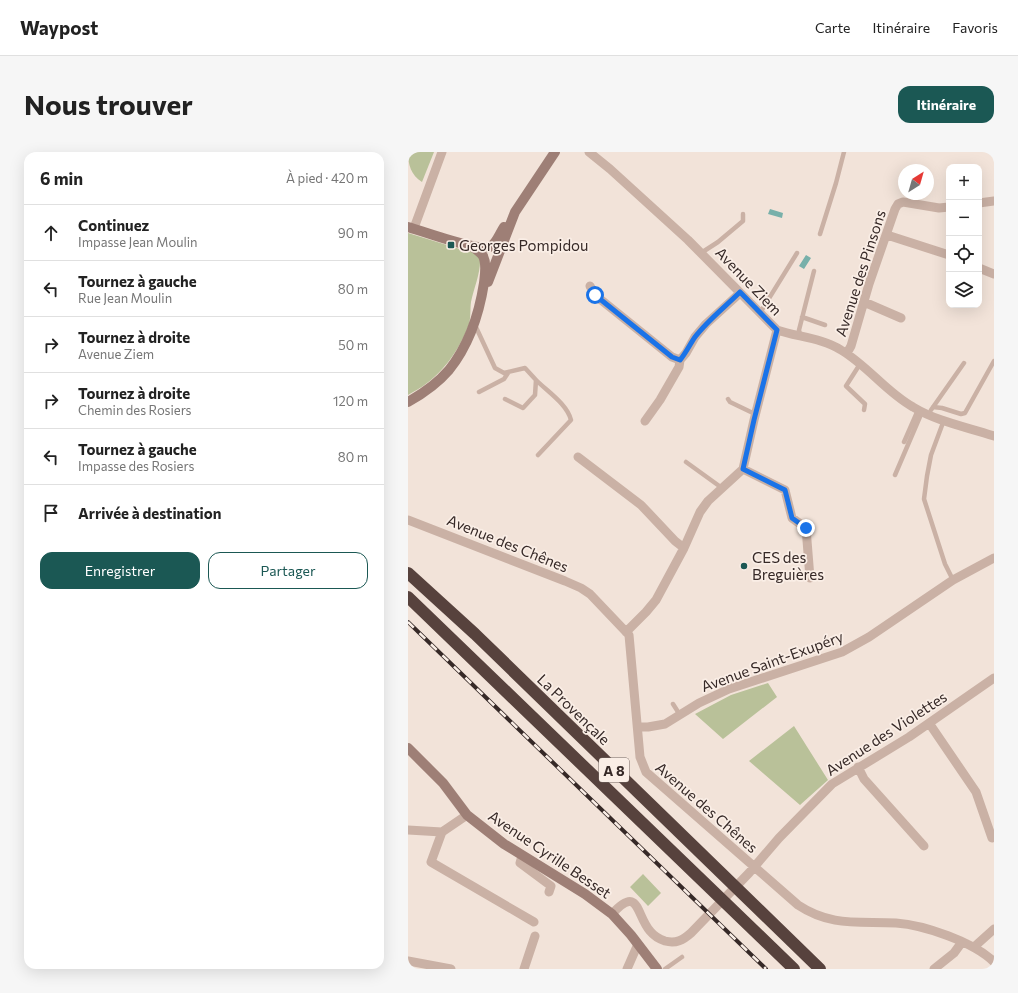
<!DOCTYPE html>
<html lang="fr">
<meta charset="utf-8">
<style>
body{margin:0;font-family:Commissioner,sans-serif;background:#f6f6f6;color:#222}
.controls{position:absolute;right:12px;top:12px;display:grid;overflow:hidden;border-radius:8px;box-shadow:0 4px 16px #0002}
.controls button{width:36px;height:36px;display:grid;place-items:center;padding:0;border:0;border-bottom:1px solid #e0e0e0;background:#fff;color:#222;font:20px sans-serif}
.compass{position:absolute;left:490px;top:12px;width:36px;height:36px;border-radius:50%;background:#fff;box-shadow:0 4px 16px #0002;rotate:37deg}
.stop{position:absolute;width:12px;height:12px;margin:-9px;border:3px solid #1a73e8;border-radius:50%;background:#fff}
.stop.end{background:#1a73e8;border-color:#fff;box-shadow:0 1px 4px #0008}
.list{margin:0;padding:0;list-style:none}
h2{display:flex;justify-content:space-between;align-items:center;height:52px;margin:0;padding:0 16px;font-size:17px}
h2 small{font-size:13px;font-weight:400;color:#767676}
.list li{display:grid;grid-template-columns:26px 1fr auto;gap:12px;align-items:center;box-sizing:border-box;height:56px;padding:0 16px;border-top:1px solid #e0e0e0}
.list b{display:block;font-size:15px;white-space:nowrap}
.list p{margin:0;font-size:13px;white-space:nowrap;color:#767676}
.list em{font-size:13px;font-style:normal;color:#767676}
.actions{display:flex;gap:8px;padding:12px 16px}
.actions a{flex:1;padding:9px 0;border:1px solid #1b5854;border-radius:12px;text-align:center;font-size:14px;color:#1b5854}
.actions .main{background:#1b5854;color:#fff}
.icon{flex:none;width:22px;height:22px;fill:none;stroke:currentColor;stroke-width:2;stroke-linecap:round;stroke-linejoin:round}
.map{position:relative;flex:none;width:586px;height:817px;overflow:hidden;border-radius:12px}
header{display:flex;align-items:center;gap:24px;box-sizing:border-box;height:56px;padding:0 20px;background:#fff;border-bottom:1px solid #e0e0e0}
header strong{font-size:19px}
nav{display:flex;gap:22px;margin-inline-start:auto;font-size:14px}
.intro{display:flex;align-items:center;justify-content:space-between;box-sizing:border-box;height:96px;padding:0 24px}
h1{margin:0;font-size:28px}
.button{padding:10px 18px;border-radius:12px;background:#1b5854;color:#fff;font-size:14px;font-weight:700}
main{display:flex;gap:24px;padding:0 24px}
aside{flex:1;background:#fff;border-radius:12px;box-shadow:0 4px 16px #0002}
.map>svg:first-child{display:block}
.green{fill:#b9c199}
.water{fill:#78b0aa}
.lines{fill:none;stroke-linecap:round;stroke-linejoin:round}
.lane{stroke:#cab1a5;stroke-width:4.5}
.street{stroke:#cab1a5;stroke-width:9}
.secondary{stroke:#9e7f76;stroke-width:10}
.highway{stroke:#57423d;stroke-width:12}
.rail-casing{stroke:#362927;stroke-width:4}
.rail{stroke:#faeee6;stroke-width:2.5;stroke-dasharray:8;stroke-linecap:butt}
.route{stroke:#1a73e8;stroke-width:5}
.poi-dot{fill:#1b5854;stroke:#faeee6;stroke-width:1.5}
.labels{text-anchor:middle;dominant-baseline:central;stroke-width:3.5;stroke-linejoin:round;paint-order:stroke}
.shield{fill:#faeee6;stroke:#716460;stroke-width:1}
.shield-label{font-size:14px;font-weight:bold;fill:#362927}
.poi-label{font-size:15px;fill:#362927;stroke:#faeee6;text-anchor:start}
.street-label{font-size:15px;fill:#362927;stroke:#faeee6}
</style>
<header>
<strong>Waypost</strong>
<nav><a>Carte</a><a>Itinéraire</a><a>Favoris</a></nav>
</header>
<div class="intro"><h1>Nous trouver</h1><a class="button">Itinéraire</a></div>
<main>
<aside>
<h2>6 min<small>À pied · 420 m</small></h2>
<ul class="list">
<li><svg class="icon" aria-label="ahead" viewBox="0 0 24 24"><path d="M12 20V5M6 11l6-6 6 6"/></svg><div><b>Continuez</b><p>Impasse Jean Moulin</p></div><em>90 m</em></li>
<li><svg class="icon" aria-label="left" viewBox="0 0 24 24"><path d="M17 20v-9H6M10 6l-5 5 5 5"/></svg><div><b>Tournez à gauche</b><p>Rue Jean Moulin</p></div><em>80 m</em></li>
<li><svg class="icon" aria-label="right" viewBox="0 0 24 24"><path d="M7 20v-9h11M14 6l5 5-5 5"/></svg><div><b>Tournez à droite</b><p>Avenue Ziem</p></div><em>50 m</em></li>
<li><svg class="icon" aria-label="right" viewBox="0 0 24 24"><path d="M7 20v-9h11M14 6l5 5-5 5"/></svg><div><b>Tournez à droite</b><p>Chemin des Rosiers</p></div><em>120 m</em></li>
<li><svg class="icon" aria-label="left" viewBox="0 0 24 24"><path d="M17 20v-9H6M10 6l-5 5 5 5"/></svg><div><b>Tournez à gauche</b><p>Impasse des Rosiers</p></div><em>80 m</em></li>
<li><svg class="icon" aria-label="arrive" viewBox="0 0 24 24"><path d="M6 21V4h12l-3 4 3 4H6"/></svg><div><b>Arrivée à destination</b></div></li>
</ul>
<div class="actions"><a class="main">Enregistrer</a><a>Partager</a></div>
</aside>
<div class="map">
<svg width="586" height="817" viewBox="0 0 586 817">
<rect width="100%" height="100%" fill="#f2e3d9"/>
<!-- green -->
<path class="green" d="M0,0H26L14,30C3,23 0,13 0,0Z
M0,81L55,98L61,97L72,105C73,121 66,135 63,150C62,157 63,165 61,172C54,193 37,218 19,231C13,236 6,239 0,243Z
M360,531L369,545L315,587L287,562L323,543Z
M386,574L420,628L392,653L341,609Z
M235,722L253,741L240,754L222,735Z"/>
<!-- water -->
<path class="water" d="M362,57L375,61L374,66L360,62Z
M398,103L403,106L396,117L391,114Z"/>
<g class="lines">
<!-- lane -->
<path class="lane" d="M412,82L428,31L436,0
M293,101L310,90L335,69V62
M352,161L389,101
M394,165L417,173
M67,173L87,216L96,221L117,216L128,228L127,243L115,256L97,247
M392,183L391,178L406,119
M452,212L438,234L457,252L456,258
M128,228C140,240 159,252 163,268L130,303
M71,240L96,227L100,221
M320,247L322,250L347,262
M525,255L534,256L553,262L557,261L586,209
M523,258L556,211
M536,268L523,303L519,324L516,347L537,412L545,428
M496,290L510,258
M278,310L314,336
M487,323L514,260
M265,552L272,563
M257,817L274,805"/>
<!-- street -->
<path class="street" d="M181,0L202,17L280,88L369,178C390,185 414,186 433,198C460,214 478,240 505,255C530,270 559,275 586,284
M571,51L586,49
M6,76L34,0
M479,83L541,103
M571,116L586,122
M182,134L187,143L264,205L272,208
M456,150L493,166
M439,201L443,194L461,132L487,57L490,52L495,50L531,56L541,55
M237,269L252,248L271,215L272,208L278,201L287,185L298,172L332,141
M170,305L233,353L267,389L276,396
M335,317L377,338L384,366L398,376L402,426
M0,368L157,429L173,436L182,442L221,483L232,605L238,620L390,753C423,775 451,769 488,771C516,773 566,790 586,810
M218,480L238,460L248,448L276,396L292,360L300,349L335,317L346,268L369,178
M521,571L568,640L584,686
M230,575H240L257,572L291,551L321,537L434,500L461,485L545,428L586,406
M450,615L456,627L516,694
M0,678L34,680L59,663
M34,680L23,710L126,770
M114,704L112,711L143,734L141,740
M204,762C231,732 228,763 242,779C246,784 251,787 257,789C268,792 275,788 283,781L341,721L371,686L424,632L501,585L586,526
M566,795L586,777
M0,809L43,817
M116,817L127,784
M219,817L230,792
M526,817L546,801L554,790"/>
<!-- secondary -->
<path class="secondary" d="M0,75C14,79 71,100 82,95C88,92 92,81 96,75
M80,130L107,60L147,0
M0,250C16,241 29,232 41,218C61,193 71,163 76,131C77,122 79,112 75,104C72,100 68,97 63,94
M0,596L35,631L59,663L96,692L177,742L204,762L223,783L249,817"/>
<!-- highway -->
<path class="highway" d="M0,421L67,482L412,817
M0,445L386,817"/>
<defs>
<path id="rail" d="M0,470L358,817"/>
</defs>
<!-- rail casing -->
<use href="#rail" class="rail-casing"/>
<!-- rail -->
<use href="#rail" class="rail"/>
</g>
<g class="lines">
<!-- route -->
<path class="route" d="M187,143L264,205L272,208C278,201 282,192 287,185C300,168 317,155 332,140L369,178L346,268L335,317L377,338L384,366L398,376"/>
</g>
<!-- markers -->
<g class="poi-dot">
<rect x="39" y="89" width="8" height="8" rx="2"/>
<circle cx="336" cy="414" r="4"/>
</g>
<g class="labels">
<!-- shield labels -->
<rect class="shield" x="191" y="606" width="30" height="24" rx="3"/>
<g class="shield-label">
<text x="206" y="618">A 8</text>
</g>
<!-- poi labels -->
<g class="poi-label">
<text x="51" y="93">Georges Pompidou</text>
<text x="344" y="405">CES des<tspan x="344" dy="17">Breguières</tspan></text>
</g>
<!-- street labels -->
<g class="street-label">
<text transform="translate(452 121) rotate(-72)">Avenue des Pinsons</text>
<text transform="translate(341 129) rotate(46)">Avenue Ziem</text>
<text transform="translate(100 391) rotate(22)">Avenue des Chênes</text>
<text transform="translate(364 509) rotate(-20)">Avenue Saint-Exupéry</text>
<text transform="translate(166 557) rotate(44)">La Provençale</text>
<text transform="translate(478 581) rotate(-33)">Avenue des Violettes</text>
<text transform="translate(299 655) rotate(41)">Avenue des Chênes</text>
<text transform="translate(142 702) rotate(34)">Avenue Cyrille Besset</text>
</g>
</g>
</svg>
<div class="controls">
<button>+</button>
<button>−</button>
<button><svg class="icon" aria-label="locate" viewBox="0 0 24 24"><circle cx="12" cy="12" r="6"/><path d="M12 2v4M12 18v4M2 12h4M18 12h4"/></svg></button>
<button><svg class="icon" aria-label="layers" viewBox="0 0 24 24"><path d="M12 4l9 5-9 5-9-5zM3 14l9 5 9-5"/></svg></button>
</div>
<svg class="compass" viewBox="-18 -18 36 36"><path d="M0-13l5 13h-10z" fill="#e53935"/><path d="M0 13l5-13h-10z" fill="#767676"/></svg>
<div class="stop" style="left:187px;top:143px"></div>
<div class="stop end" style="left:398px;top:376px"></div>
</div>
</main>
